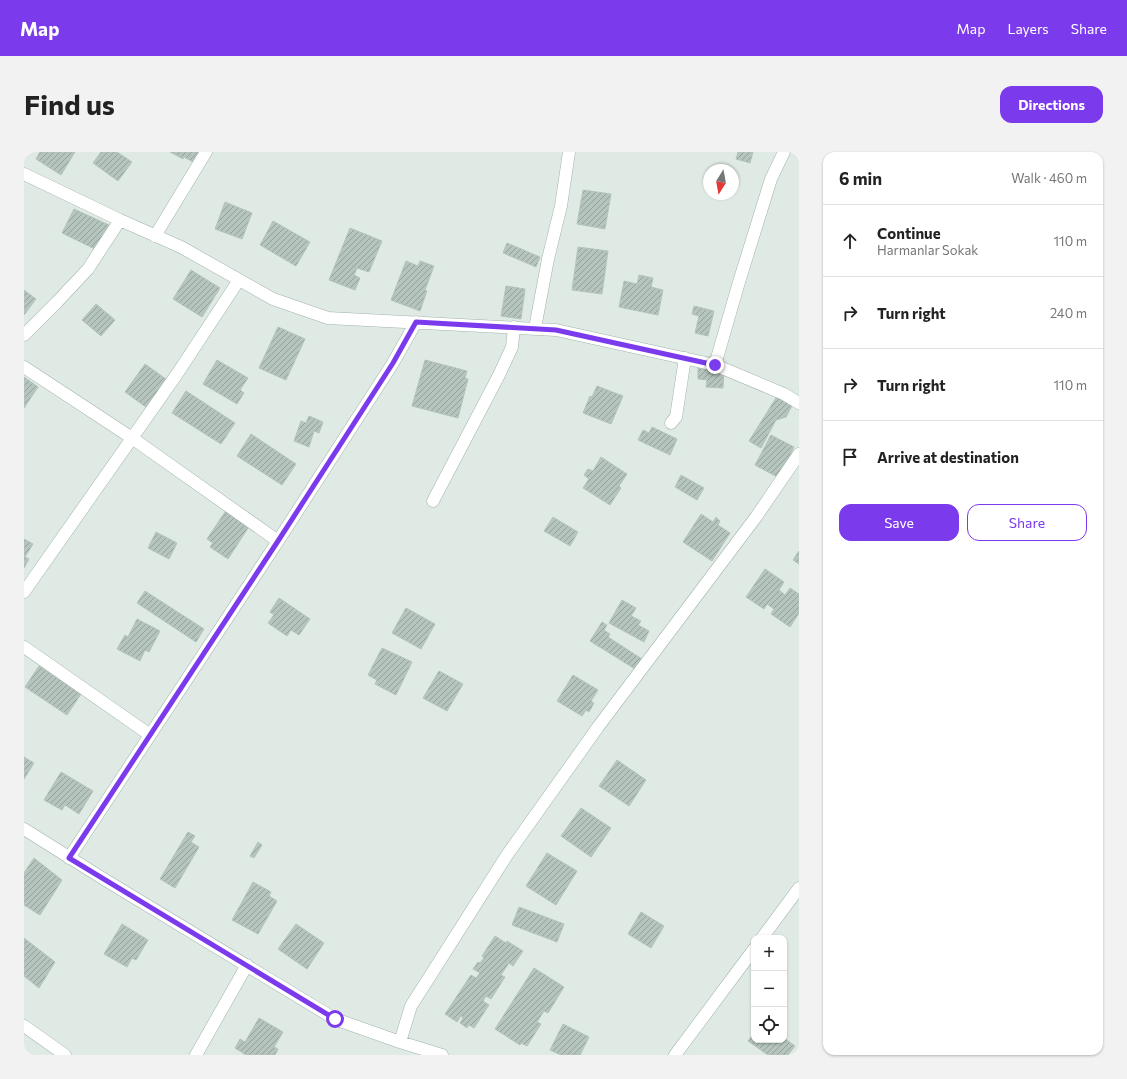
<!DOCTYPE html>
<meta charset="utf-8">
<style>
body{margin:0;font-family:Commissioner,sans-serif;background:#f2f2f2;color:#222}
.controls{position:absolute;right:12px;bottom:12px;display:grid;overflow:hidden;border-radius:8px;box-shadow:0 1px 3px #0004}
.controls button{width:36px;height:36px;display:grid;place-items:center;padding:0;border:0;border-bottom:1px solid #e0e0e0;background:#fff;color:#222;font:20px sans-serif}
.compass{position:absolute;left:679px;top:12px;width:36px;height:36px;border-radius:50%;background:#fff;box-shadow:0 1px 3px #0004;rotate:191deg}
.stop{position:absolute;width:12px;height:12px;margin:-9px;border:3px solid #7c3aed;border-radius:50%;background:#fff}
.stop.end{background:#7c3aed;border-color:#fff;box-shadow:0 1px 4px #0008}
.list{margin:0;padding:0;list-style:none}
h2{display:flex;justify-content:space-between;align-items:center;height:52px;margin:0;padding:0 16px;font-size:17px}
h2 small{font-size:13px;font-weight:400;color:#767676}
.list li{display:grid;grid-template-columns:26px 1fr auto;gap:12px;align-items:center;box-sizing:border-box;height:72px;padding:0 16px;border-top:1px solid #e0e0e0}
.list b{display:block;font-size:15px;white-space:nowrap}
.list p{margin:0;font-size:13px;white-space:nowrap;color:#767676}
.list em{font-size:13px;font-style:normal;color:#767676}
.actions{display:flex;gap:8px;padding:12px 16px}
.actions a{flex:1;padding:9px 0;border:1px solid #7c3aed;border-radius:12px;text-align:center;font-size:14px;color:#7c3aed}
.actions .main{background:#7c3aed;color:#fff}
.icon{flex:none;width:22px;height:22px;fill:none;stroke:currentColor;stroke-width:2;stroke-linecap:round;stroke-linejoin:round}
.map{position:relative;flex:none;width:775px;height:903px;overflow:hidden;border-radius:12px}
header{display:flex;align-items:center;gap:24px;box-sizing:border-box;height:56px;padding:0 20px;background:#7c3aed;color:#fff}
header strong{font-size:19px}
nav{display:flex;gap:22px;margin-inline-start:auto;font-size:14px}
.intro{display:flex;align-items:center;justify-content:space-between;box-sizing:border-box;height:96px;padding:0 24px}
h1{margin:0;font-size:28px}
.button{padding:10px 18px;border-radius:12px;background:#7c3aed;color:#fff;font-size:14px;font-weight:700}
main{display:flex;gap:24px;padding:0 24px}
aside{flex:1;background:#fff;border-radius:12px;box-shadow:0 1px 3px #0004}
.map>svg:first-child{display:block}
.building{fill:url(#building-hatch);stroke:#b3c4bb}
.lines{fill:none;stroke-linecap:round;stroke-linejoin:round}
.minor-casing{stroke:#a3b2ab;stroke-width:13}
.minor{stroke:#fff;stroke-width:12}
.route{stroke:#7c3aed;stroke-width:5}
</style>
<header>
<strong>Map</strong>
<nav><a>Map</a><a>Layers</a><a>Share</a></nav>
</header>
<div class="intro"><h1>Find us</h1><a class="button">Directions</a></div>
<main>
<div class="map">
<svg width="775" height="903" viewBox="0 0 775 903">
<defs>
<pattern id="building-hatch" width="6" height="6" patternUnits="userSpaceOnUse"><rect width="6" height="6" fill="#b5c5bd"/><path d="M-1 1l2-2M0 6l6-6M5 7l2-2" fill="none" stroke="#93a19a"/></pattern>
</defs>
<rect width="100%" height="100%" fill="#e0eae5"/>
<!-- building -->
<path class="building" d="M16,0H51L37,23L12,7Z
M77,0H93L108,10L94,29L69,11Z
M146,0H176L169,10L160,5L159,7Z
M714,0H729L726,11L712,7Z
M559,38L587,42L581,77L553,72Z
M201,50L228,61L218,87L191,77Z
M50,57L87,74L75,99L38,81Z
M249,69L286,90L272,114L236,93Z
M326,76L358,89L345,120L333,116L330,123L336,126L331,138L305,128Z
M483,91L516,105L512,115L479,101Z
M554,95L584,99L578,142L548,138Z
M382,109L394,114L396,109L410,114L401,138L403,139L396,159L367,148Z
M167,118L196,136L178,165L149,147Z
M615,123L629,126L627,135L639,138L634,163L595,155L600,129L613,132Z
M482,134L501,137L497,167L477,164Z
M0,138L12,147L0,163Z
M72,152L91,168L77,184L58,168Z
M670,154L690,159L684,184L671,181L675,164L668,162Z
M254,175L281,187L262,228L235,216Z
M193,208L224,226L216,238L220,241L213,252L179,232Z
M401,208L443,219L441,226L444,227L434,266L388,254Z
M121,212L146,230L126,258L101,240Z
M674,216L700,218L699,236L682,235L683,228L674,227Z
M0,225L14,235L0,256Z
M573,234L599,244L587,272L559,261L566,244L568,245Z
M162,239L211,271L197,292L148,261Z
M755,241L770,250L762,265L752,268L737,296L725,289Z
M285,264L299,270L295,281L290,279L285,295L270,289L277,269L282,271Z
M628,275L653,287L646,303L614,288L619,278L625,281Z
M227,282L272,312L258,333L213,304Z
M747,283L770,295L755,326L731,313Z
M577,305L603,322L595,334L597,336L586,353L559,336L565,327L560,323L564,317L569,319Z
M657,323L680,336L673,348L651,335Z
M203,357L218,367L216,370L224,376L204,407L186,395L189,391L183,387Z
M677,362L689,370L692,365L696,369L694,373L706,381L688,409L659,390Z
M529,365L554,380L546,394L520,379Z
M132,380L153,391L145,407L124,396Z
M0,387L9,392L1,405L5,407L0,416Z
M775,399V412L769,408Z
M741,417L760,430L755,438L761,443L766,436L775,442V461L766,475L747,462L750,457L743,452L740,457L722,445Z
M121,439L180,477L172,490L113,451Z
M255,446L286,467L275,483L267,478L263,484L244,471L250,463L246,460Z
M598,448L612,456L607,464L617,469L614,473L625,479L620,490L585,471Z
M382,456L411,472L397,497L368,481Z
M113,467L136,479L125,500L121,498L116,509L93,497L101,483L104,485Z
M578,470L583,473L580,478L586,482L584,485L618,507L611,517L566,489Z
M358,496L388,510L372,543L351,532L353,528L344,523Z
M15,514L57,542L43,563L1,535Z
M415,519L439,532L423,559L399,546Z
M549,523L574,538L567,549L570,551L565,560L562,558L558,564L533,549Z
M0,605L10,611L0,627Z
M593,608L622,628L605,654L575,634Z
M37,620L69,639L55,662L41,653L38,658L20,648Z
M557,656L587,676L567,705L537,684Z
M164,680L171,684L167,690L175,695L151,736L136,727Z
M234,690L238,693L230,706L226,704Z
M523,701L553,719L532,753L502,734Z
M10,706L38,728L16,763L0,753V721Z
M229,730L247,740L245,744L253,749L234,782L208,768Z
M495,755L540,772L533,790L488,773Z
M617,760L640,774L627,796L604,782Z
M98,772L124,788L112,808L108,806L103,815L80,802Z
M272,772L300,791L283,817L254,797Z
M471,784L482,791L483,789L499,799L489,814L485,811L477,823L481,825L467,847L462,844L459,849L465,853L450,876L445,873L443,876L436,871L439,866L437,864L433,870L421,862L447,823L452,826L456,821L449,817L454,810L456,811L460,806L458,804Z
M0,786L31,810L15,836L0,824Z
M510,816L540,835L524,861L520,859L513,870L517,872L503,894L497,891L496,893L471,877Z
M235,866L259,880L250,895L254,897L251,903H222L211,896L216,887L221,890Z
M539,872L565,885L556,903H537L526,898Z
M730,881V888H760V886L771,894L764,903H744L724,889Z"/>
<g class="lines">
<defs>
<path id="minor" d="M0,22L96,68L157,95L249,147L304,166L532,178L691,213L760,242L775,251
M131,84L182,0
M511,176L524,107L537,54L545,0
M0,183L33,150L64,117L96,68
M691,213L715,130L747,27L760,0
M0,215L108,286L254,389
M647,271L652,265L661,206
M409,349L475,223L488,195L490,175
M0,440L153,222L215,128
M0,495L126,583
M0,677L83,729L311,867L376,890L418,903
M45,706L254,389L369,211L392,170
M738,786L775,736
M0,874L41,903
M376,890L387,854L483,703L574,575L732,365L775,302
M172,903L223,813
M651,903L730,797"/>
</defs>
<!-- minor casing -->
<use href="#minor" class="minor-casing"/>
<!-- minor -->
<use href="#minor" class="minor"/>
</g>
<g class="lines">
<!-- route -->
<path class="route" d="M311,867L45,706L254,389L369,211L392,170L532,178L691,213"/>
</g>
</svg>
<div class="controls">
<button>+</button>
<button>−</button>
<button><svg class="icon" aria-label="locate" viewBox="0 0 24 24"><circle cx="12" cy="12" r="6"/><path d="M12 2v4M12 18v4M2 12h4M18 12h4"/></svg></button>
</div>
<svg class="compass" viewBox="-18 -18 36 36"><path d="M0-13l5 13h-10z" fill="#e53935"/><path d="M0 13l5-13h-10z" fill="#767676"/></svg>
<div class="stop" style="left:311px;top:867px"></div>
<div class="stop end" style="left:691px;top:213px"></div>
</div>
<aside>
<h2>6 min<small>Walk · 460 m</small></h2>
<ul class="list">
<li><svg class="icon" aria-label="ahead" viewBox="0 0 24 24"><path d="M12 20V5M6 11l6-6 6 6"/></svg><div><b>Continue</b><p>Harmanlar Sokak</p></div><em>110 m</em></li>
<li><svg class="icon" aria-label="right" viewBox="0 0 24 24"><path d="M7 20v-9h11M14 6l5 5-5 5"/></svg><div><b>Turn right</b></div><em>240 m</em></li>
<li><svg class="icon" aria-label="right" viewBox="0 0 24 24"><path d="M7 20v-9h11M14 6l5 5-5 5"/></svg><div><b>Turn right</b></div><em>110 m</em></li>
<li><svg class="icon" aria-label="arrive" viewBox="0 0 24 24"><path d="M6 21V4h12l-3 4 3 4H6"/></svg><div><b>Arrive at destination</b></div></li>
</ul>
<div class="actions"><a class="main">Save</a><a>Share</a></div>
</aside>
</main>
